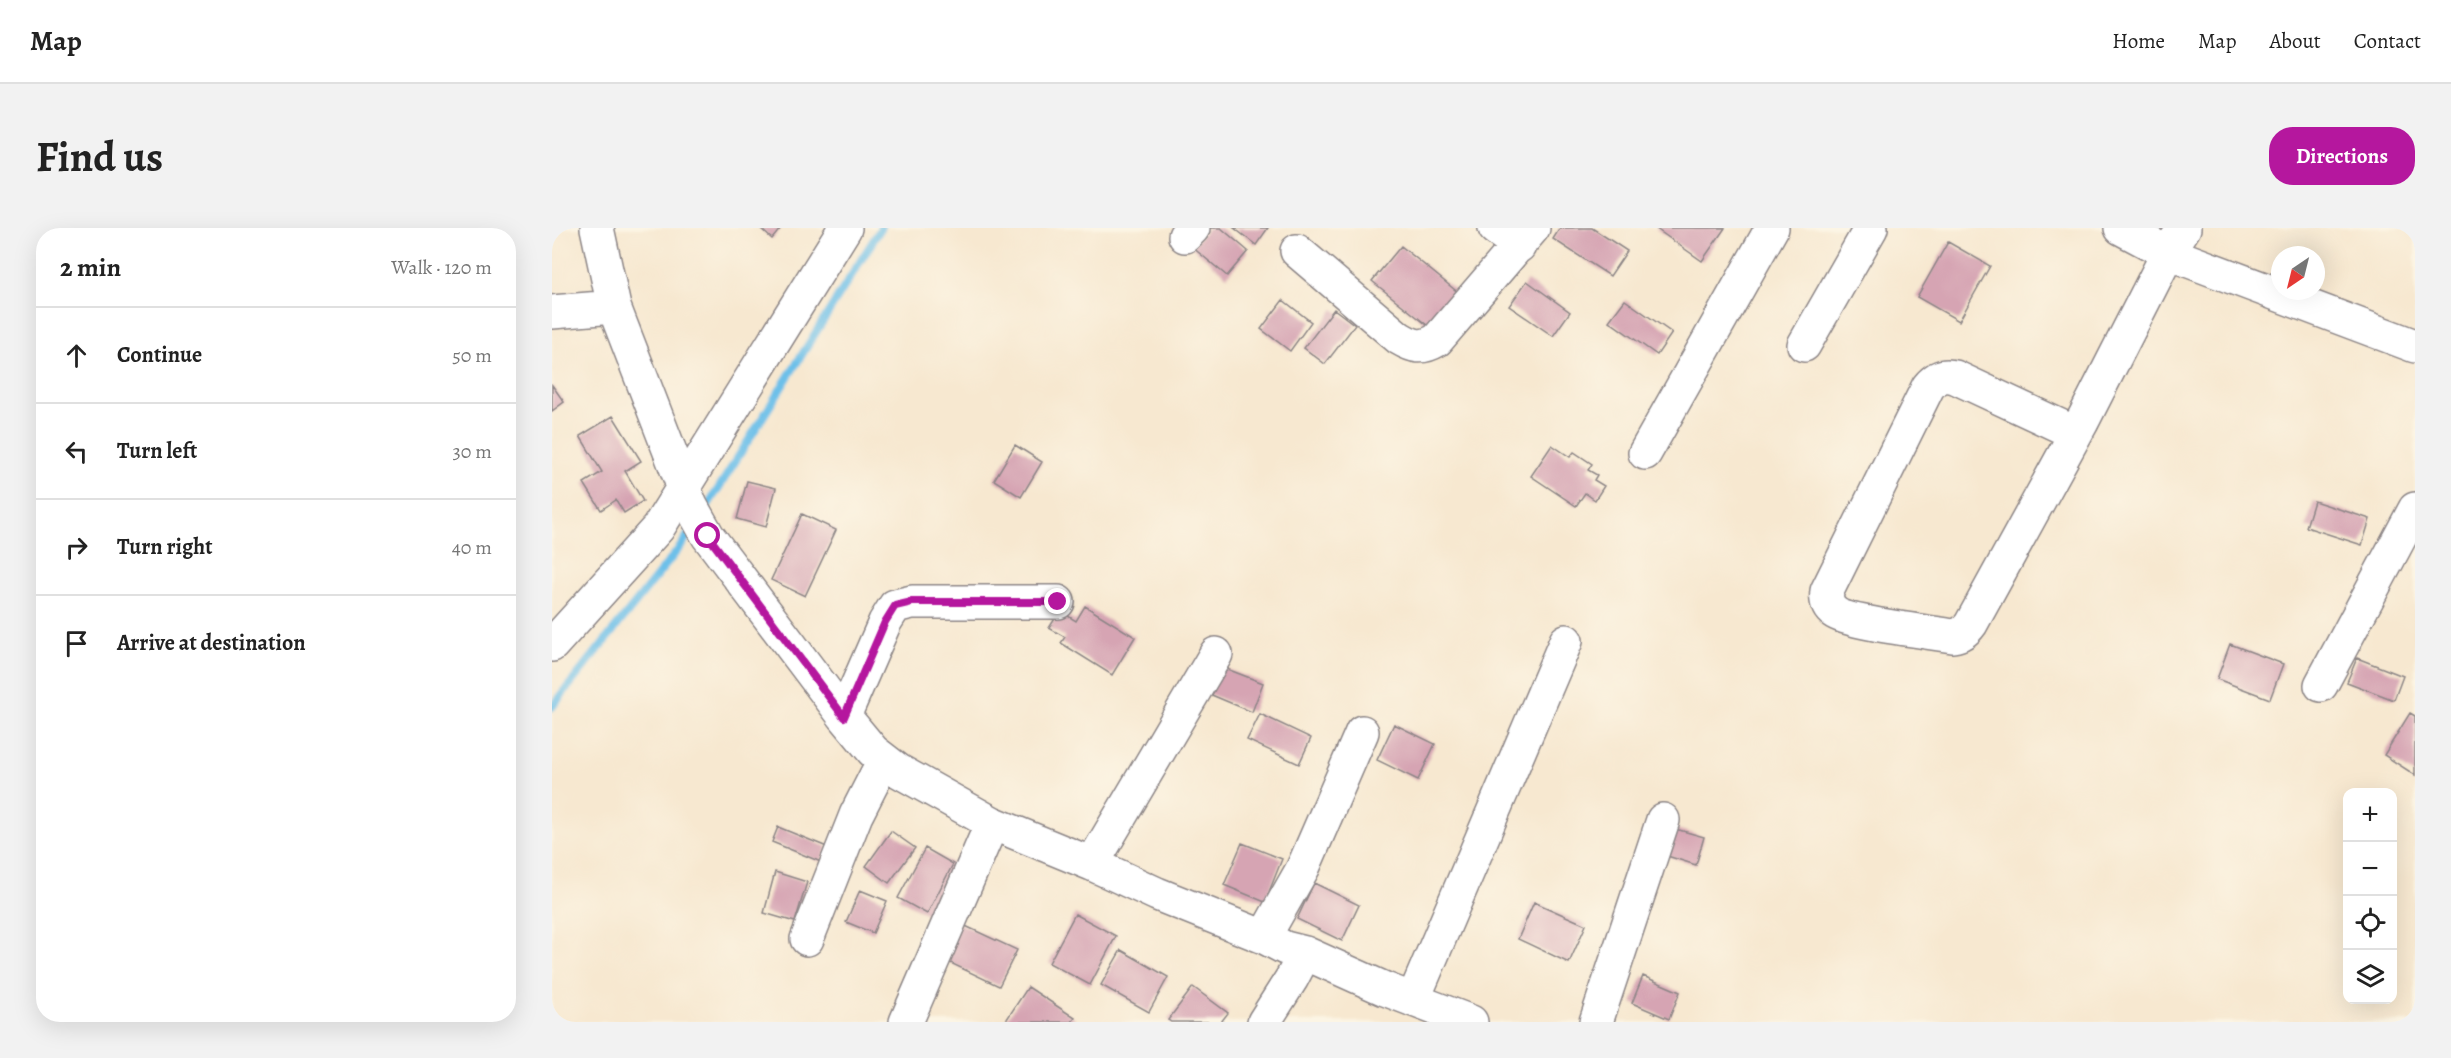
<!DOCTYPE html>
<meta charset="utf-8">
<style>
body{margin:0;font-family:Alegreya,serif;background:#f2f2f2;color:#222}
.controls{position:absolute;right:18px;bottom:18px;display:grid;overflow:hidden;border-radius:12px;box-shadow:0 6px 24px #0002}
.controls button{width:54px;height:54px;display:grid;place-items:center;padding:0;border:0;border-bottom:2px solid #e0e0e0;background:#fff;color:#222;font:30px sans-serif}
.compass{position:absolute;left:1719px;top:18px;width:54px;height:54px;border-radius:50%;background:#fff;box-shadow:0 6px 24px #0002;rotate:215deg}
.stop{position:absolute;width:18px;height:18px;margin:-14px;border:4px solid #b5179e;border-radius:50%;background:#fff}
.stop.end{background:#b5179e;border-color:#fff;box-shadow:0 2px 6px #0008}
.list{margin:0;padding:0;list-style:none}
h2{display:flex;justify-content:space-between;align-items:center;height:78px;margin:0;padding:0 24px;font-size:26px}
h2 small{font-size:20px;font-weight:400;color:#767676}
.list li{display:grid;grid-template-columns:39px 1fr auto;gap:18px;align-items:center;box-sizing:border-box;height:96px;padding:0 24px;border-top:2px solid #e0e0e0}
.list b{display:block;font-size:22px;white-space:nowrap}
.list em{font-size:20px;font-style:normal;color:#767676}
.icon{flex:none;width:33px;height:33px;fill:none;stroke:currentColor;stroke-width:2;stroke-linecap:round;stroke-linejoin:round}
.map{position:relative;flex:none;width:1863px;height:794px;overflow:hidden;border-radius:24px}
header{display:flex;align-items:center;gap:36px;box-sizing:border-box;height:84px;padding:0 30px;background:#fff;border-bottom:2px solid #e0e0e0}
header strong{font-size:28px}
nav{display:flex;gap:33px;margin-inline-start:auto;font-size:21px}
.intro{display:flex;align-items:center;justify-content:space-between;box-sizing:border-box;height:144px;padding:0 36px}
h1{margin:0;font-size:42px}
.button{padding:15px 27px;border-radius:24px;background:#b5179e;color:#fff;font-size:21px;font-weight:700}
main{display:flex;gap:36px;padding:0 36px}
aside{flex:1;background:#fff;border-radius:24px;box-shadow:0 6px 24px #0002}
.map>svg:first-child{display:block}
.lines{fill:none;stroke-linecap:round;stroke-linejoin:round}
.stream{stroke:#6dc0e9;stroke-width:8}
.building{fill:#d6a4b3}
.minor-casing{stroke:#8c8586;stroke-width:36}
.minor{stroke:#fff;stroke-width:33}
.route{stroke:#b5179e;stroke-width:8}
</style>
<header>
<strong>Map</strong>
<nav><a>Home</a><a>Map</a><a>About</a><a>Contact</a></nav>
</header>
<div class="intro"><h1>Find us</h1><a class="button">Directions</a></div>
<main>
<aside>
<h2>2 min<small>Walk · 120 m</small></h2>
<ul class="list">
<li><svg class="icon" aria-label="ahead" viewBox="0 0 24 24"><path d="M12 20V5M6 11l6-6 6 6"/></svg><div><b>Continue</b></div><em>50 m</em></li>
<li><svg class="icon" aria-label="left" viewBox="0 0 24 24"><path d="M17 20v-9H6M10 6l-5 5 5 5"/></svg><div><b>Turn left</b></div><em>30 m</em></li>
<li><svg class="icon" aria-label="right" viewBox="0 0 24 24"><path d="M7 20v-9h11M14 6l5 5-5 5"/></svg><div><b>Turn right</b></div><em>40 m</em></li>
<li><svg class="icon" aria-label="arrive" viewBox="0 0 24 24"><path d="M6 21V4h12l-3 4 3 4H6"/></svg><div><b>Arrive at destination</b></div></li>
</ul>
</aside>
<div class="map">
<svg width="1863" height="794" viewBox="0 0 1863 794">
<rect width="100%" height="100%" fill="#fcf5e5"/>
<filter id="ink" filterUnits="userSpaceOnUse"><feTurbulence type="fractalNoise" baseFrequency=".0167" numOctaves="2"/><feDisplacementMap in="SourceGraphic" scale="12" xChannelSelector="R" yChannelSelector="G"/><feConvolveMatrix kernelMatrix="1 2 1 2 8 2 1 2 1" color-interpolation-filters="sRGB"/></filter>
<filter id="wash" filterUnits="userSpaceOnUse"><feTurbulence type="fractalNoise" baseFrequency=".008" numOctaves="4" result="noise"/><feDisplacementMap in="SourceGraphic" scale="24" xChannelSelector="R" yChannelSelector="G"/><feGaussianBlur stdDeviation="1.35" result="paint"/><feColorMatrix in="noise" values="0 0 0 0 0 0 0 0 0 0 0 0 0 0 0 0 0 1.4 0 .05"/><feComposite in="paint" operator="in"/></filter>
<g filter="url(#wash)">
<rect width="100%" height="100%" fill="#f7e8d0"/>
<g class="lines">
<!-- stream -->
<path class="stream" d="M151,285L329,0
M0,479L129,318L142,298"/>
</g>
<g id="blocks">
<!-- building -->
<path class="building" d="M208,0H229L220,11Z
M656,0H669L696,23L675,48L640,19Z
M682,0H716L704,17Z
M1008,0H1040L1075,23L1058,48L1001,11Z
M1103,0H1173L1150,33Z
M1396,14L1438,38L1407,93L1365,69Z
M849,18L908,66L880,101L820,53Z
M975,53L1018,84L1001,108L957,78Z
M731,72L759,94L738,123L709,101Z
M1073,72L1120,105L1105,127L1057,93Z
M782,81L803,97L773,136L752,120Z
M0,157L12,174L0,183Z
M61,188L89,233L73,243L91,273L72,285L64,272L49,282L32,255L50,244L28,208Z
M463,217L490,234L469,269L442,252Z
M1000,217L1018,229L1022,224L1040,236L1036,242L1045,247L1042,252L1052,258L1043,272L1033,265L1024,278L979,248Z
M195,253L224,260L214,299L185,291Z
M1762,273L1818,291L1810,317L1754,299Z
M250,286L284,302L253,368L219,352Z
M533,378L583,409L560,447L509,415L513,409L497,400L508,383L524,393Z
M1678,416L1731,436L1718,471L1665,451Z
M1805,430L1851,448L1842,472L1795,454Z
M667,438L711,455L700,484L655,465Z
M1858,485L1863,488V547L1832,527Z
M708,486L759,510L747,536L695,512Z
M842,496L883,516L866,552L825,532Z
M226,599L275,619L269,634L220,614Z
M1120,600L1152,609L1144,637L1112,627Z
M339,603L363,620L337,655L314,638Z
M690,615L730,631L713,674L672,657Z
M373,620L401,636L375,686L346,670Z
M223,644L255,654L243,694L212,685Z
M762,655L807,677L790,713L745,691Z
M308,662L335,673L321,705L294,694Z
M982,674L1034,697L1017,735L966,711Z
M523,686L564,708L538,757L497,735Z
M407,695L465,722L447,758L390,731Z
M569,722L616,749L597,784L549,757Z
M1091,748L1128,764L1117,791L1080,775Z
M476,759L523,790L520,794H453Z
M641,759L676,785L669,794H619L616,792Z"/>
</g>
</g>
<g filter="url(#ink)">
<use href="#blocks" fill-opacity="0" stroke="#8c8586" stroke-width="1.5"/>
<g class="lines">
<defs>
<path id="minor" d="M45,0L62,79L139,278L156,308L292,488L321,523L347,543L440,595L540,636L605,666L712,709L733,720L753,725L833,761L919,794
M943,0L967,18
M1569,0L1616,25L1863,118
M633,8L641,0
M745,23L847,110C862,119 870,121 885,112L981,0
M0,84L62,79
M1252,117L1319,0
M1523,205L1403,149C1391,146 1384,149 1376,159L1275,363C1274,371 1275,379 1282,384C1295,395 1379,404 1401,408C1409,407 1414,403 1419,396L1530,194L1616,25L1632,0
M1093,225L1220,0
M0,417L106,300L293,0
M1769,457L1863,281
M292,488L333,394L343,378L360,374H506
M540,636L664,426
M712,709L751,640L810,504
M255,711L304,587L332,532
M861,772L1014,413
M354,794L440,595
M712,794L740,750L753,725
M1044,794L1111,592"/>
</defs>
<!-- minor casing -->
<use href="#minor" class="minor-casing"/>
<!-- minor -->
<use href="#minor" class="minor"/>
</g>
</g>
<g class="lines" filter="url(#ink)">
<!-- route -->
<path class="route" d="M156,308L292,489L333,394L343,378L360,374H506"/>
</g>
</svg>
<div class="controls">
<button>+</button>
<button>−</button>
<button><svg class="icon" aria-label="locate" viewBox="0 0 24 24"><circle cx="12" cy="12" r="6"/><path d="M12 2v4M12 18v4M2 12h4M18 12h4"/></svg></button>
<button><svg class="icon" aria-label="layers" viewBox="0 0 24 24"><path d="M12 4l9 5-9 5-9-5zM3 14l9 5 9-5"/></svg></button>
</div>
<svg class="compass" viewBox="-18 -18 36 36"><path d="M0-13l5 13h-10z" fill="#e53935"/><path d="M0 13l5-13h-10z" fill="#767676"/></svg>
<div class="stop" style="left:156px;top:308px"></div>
<div class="stop end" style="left:506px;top:374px"></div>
</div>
</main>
